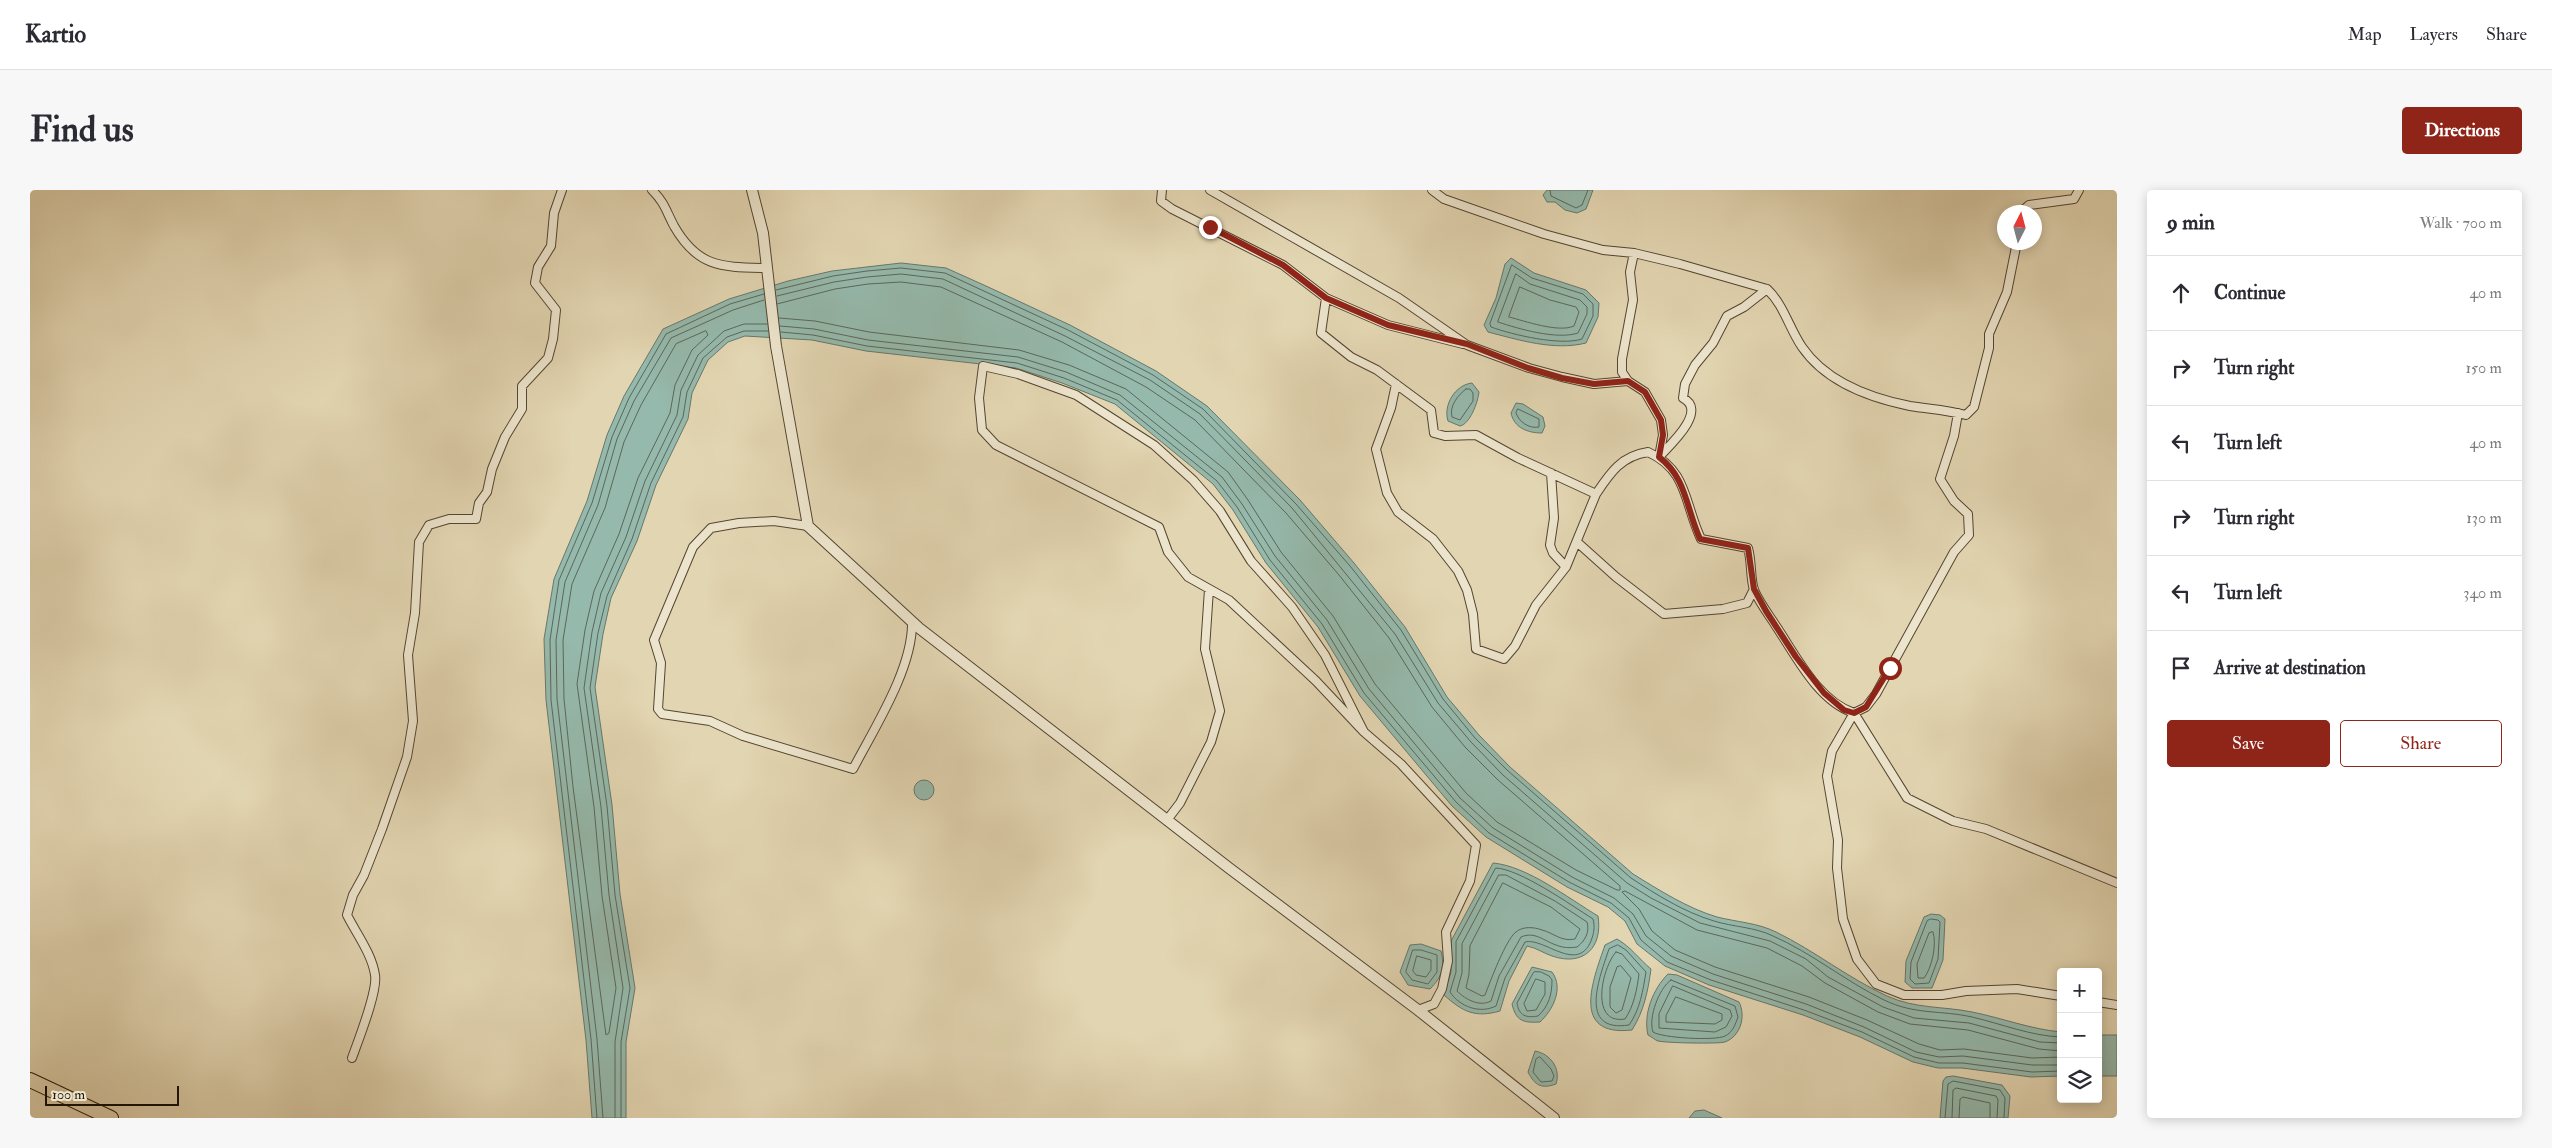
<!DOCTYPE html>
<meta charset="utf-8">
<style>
body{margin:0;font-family:"IM FELL Double Pica",serif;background:#f7f7f7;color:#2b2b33}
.controls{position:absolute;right:15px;bottom:15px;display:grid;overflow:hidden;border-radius:5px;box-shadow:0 2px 12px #0003}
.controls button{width:45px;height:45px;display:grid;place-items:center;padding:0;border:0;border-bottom:1px solid #e1e1e2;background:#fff;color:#2b2b33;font:25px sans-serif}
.compass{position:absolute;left:1967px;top:15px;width:45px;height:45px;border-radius:50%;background:#fff;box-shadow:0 2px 12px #0003;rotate:6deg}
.scale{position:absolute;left:15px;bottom:12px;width:134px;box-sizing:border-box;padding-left:5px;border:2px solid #241506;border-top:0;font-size:14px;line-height:18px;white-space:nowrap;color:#241506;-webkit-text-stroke:4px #ece4cc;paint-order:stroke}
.stop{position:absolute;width:15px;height:15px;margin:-11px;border:4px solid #8f2418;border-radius:50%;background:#fff}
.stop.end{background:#8f2418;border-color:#fff;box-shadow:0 1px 5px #0008}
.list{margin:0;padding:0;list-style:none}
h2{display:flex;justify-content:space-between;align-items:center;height:65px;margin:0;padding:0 20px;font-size:21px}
h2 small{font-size:16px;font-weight:400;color:#7c7c81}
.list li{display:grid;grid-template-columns:32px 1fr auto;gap:15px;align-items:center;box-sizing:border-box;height:75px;padding:0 20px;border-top:1px solid #e1e1e2}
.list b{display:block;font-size:19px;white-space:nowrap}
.list em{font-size:16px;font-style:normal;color:#7c7c81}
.actions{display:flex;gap:10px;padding:15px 20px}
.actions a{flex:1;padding:11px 0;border:1px solid #8f2418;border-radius:5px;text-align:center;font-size:18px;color:#8f2418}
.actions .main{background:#8f2418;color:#fff}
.icon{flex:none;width:28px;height:28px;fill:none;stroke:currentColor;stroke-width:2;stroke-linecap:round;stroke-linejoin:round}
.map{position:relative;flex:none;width:2087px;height:928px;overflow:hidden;border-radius:5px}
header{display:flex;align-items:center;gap:30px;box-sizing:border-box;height:70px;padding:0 25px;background:#fff;border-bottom:1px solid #e1e1e2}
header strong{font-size:24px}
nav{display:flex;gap:28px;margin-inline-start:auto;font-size:18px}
.intro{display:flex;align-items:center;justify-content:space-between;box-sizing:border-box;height:120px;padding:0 30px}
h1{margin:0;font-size:35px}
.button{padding:12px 22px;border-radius:5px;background:#8f2418;color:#fff;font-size:18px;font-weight:700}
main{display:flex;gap:30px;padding:0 30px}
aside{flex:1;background:#fff;border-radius:5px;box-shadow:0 2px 12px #0003}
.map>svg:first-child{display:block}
.water{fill:#95b9ac;stroke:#68776a}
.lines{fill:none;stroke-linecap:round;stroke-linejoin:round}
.shore{stroke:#5c6759;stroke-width:1}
.minor-casing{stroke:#544531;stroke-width:10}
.tertiary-casing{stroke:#544531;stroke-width:12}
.trunk-casing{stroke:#241506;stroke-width:16}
.minor{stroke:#ece4cc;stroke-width:8}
.tertiary{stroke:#ece4cc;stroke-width:10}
.trunk{stroke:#e2d5b1;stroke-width:14}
.route{stroke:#8f2418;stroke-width:6}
</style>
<header>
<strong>Kartio</strong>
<nav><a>Map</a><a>Layers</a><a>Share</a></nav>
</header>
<div class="intro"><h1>Find us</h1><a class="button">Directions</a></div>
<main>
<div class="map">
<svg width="2087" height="928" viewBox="0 0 2087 928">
<rect width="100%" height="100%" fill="#e2d5b1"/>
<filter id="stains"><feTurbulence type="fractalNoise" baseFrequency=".004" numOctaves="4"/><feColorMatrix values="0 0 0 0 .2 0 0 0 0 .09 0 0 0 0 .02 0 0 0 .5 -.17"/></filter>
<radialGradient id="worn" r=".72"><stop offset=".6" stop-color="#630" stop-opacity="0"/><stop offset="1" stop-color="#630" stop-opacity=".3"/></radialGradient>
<!-- water -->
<path class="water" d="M1517,0H1563L1556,19L1547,23L1535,20L1525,12H1517L1513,5Z
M1481,68L1504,83L1556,100L1569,113L1568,127L1556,153C1524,161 1489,150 1458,142L1454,135L1466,108L1475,74Z
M871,73L916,78L956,96L1040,135L1126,181L1177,216L1270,310L1324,373L1375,437L1417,507L1449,545L1480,577L1603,684C1629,700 1657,718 1687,727C1707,732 1728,733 1746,742C1785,761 1818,788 1857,806C1886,819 1912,816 1942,822C1972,828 2000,839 2031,842V886L2001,887L1932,878H1908L1883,872L1830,847L1773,825L1679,795L1635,776L1607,754L1595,731L1578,717L1537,697L1456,647L1422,616L1330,506L1288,437L1236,373L1203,320L1183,294L1085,214L1032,193L986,178L836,161L782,150L715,146L698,152L678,170L662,203L658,229L626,295L607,351L581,408L573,444L565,497L582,615L590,704L605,798L596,852V928H562L556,850L516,510L514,449L524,389L557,311L577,245L594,206L633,139L699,109L758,91L802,81Z
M1442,193L1449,202C1448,212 1440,234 1430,236L1418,231C1413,215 1425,195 1442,193Z
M1486,213L1493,214L1513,227L1515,236L1512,243C1498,243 1484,238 1481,223Z
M884 600a10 10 0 1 1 20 0a10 10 0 1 1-20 0Z
M1463,673C1497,676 1538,708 1568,726C1573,757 1554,777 1522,766C1513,763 1507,758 1497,756L1479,791L1470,821C1445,828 1433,822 1414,805L1421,782V751Z
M1901,724L1910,725L1915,729L1913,770L1902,798H1882L1875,792L1876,771L1894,727Z
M1587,749C1601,757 1609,769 1621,779C1618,801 1614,821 1602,840C1540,847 1563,790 1575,755Z
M1391,754L1411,761C1415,777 1412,787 1400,799L1378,795L1370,782L1380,755Z
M1502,777L1522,782C1534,798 1523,820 1510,832C1493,833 1486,831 1482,814Z
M1638,784L1647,785L1709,812C1716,826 1711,846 1695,852C1689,854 1636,853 1628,851C1625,850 1622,847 1618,845C1613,824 1623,799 1638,784Z
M2068,845H2087V886H2068Z
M1505,861C1521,864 1531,879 1526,894C1512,899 1505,896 1498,882Z
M1923,886L1972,895L1980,906L1978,928H1910L1913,891L1916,887Z
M1674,920L1692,928H1659L1665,921Z"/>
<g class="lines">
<!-- shore -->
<path class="shore" d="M1520,0L1521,6L1546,18L1552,15L1558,0
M1482,75L1502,88L1553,104L1563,114V126L1552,149C1531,156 1483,145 1461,137L1460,134Z
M1486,84L1500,94L1550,110L1557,117V124L1548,143C1527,150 1489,139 1468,132Z
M1490,97L1520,110L1546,117L1549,122L1544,136C1528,143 1495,131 1479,127Z
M746,100L803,86L837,81L871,78L915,83L1038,140L1123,185L1173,219L1266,314L1320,376L1371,440L1413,509L1445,548L1477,580L1601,688C1627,705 1654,722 1684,731C1703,737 1725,737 1743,746C1782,763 1815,791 1854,810C1885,825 1911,820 1942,827C1972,834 2001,846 2031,847
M747,106L804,92L837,87L871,84L913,89L1035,146L1120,190L1170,224L1262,318L1365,444L1408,513L1441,552L1473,585L1597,693L1621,708L1670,733L1740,751L1776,769L1798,787L1853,817L1884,828L1939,833L2010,852L2031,853
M747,114L805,99L838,94L871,92L911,97L1032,152L1116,197L1165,230L1256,323L1309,385L1359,448L1402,517L1435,557L1468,590L1590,696V700H1587L1546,680L1467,632L1436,603L1345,494L1303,426L1251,362L1218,310L1198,282L1096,199L1039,175L989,160L839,142L785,131L749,128
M750,136L784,139L838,150L988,167L1036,182L1090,205L1192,287L1212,314L1245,366L1297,430L1339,499L1430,608L1463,638L1542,687L1584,708L1603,724L1616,746L1641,766L1683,784L1776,814L1834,837L1886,862L1909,867L1933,866L2002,875H2031
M676,141L678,145L662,160L645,195L640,223L608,288L589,344L564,401L555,440L547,494L564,617L572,706L586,798L579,843L576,845L543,597L534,509L533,450L542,394L575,318L594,252L611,215L646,154Z
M751,142L783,145L837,156L987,173L1034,188L1087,210L1187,291L1207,317L1240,370L1292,434L1334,503L1426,612L1459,643L1539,692L1581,713L1599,728L1611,750L1637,772L1681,790L1774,820L1832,842L1884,867L1909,873H1933L2002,882L2031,881
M1436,199H1440L1443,203V211L1430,230L1422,227C1419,216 1428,205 1436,199Z
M1488,219L1509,229V237C1499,239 1489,232 1486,223Z
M1466,678C1490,679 1541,715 1563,729C1565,737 1564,743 1561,751C1547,784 1514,747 1495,752L1475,788L1466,816C1450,824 1430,817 1420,802L1426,782V752Z
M1469,685H1476L1525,711L1557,732C1560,742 1555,751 1547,757C1540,758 1533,758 1526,755C1514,751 1505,741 1491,747L1469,786L1461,811C1450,817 1436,810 1427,801L1432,783V754Z
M1473,693L1521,717L1550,739L1545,749C1531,752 1524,743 1512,740C1504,737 1493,736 1486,742C1476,749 1460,792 1455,805L1452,806L1436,798L1439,784L1440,756Z
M1901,729L1908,730L1910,732L1908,769L1899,793L1885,794L1880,789L1881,772L1897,731Z
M1903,742C1907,754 1902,778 1894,788H1888L1887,774L1899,743Z
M1588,755L1596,760L1616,782C1613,800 1610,820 1599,835C1547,843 1570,786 1579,759Z
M1383,760H1391L1407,765V782L1398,794L1382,790L1376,782Z
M1586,762L1592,764L1609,784C1607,799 1604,816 1595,829C1559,835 1572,777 1586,762Z
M1387,766L1401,770V780L1396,787L1386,785L1383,781Z
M1591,776L1601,788L1592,820L1586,823L1580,817V797L1587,777Z
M1511,782L1519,786L1522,790C1522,804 1519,816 1508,826C1496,828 1489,826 1487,813L1502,785L1504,782Z
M1506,789L1515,792V804L1506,820L1497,821L1494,814Z
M1641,790L1705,816L1708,827C1705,835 1703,842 1695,846C1685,851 1632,848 1623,842C1618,828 1629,798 1641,790Z
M1643,796L1700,820L1702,826L1696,837L1685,842L1629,838V824Z
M1646,807L1692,824V830L1685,834L1636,832V826Z
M2031,861L2009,859L1938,840L1880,834L1848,822L1795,793L1772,776L1737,758L1667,740L1595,701L1592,702L1609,719L1622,741L1645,760L1685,777L1779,807L1837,830L1889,854L1910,860L1934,859L2002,868L2031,867
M1510,867L1521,879L1524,886L1522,891L1511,892L1503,882L1506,869Z
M567,928L561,849L521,510L520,450L529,390L562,313L582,247L599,208L636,144L700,114L734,104
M573,928L567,849L527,509L526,450L535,392L568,315L587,249L604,211L641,148L703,120L734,110
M585,928V852L593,798L579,705L571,617L554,498L562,442L571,403L596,347L615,291L647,225L651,200L668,165L694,141L714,134H737
M591,928V852L600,798L585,705L577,616L560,498L568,443L577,406L602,349L621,293L653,227L657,202L673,168L697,147L714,141H738
M1915,928L1918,894L1923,891L1970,900L1975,908L1974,928
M1922,928L1923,900L1926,898L1966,906L1968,910L1967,928
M1929,928L1930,909L1933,907L1960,913V928"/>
<defs>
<path id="minor" d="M622,0C635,13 636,21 644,36C668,78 692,77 736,78
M1132,0L1131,11L1142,19L1253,75L1296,108L1358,135L1433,154
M1180,0L1369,108L1437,155L1499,178L1532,187L1564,194L1598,191
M1402,0L1414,9L1514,44L1573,60L1604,63L1650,74L1737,99C1754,115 1759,138 1772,157C1796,192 1840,208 1880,216C1899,219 1917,220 1936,225L1944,217L1959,158V144L1977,102L1987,52
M1991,22L1999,15L2044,9L2049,0
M1604,63L1600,82L1603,110L1592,169V182L1598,191L1615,202L1631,230L1633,245L1629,267
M1296,108L1291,143L1321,167L1347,180L1401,220L1404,243L1415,246L1446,245L1488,268L1566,304L1536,377L1506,415L1485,456L1474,469L1446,459L1443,424L1437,400L1428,381L1403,349L1368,322L1357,303L1346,259L1361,218L1366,194
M1629,267C1640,255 1678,221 1653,208L1655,194L1665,175L1683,153L1697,126L1714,117L1737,99
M1521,283L1524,328L1520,355L1523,363L1536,377
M1566,304C1580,283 1591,266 1618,262C1658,280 1654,313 1671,349L1718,358C1722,372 1720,387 1724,400C1729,412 1739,425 1746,436C1766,466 1788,511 1824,523L1836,517L1846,504L1924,362L1939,345L1938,324L1924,311L1910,289L1924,246L1928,223
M778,336L744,331L709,333L681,338L663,357L624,450L631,473L628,519L632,524L680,531L713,546L823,579C845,537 883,478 882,432
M1547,352L1586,387L1634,424L1693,419L1717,413L1724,399
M1334,542L1295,465L1262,417L1221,371L1190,321L1163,290L1124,255L1046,205L988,184L953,176L949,208L952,240L966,255L1129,337L1138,362L1158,387L1199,410L1286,491L1334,542L1371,574L1446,655L1440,691L1416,742L1418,771L1412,799L1404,814L1388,820
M1137,630L1150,613L1181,552L1190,521L1175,459L1179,399
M2031,806L1987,799L1936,801L1912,805H1874L1846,794L1827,769L1813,729L1807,678L1808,650L1797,586L1802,561L1824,523L1877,608L1923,631L1956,639L2087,693
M2068,812L2087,815
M322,868C328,851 348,801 345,785C342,764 326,743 317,725L323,705L334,685L352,639L377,567L383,531L378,465L385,423L389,352L399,335L419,329H446L449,313L457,302L462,279L475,247L492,219V196L518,168L523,149L526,120L505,93L508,77L521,56L524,23L532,0"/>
<path id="tertiary" d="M722,0L733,43L746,156L778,336L889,438L1199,678L1388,820L1524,928"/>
<path id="trunk" d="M0,890L81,928"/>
</defs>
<!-- minor casing -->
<use href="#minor" class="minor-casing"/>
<!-- tertiary casing -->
<use href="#tertiary" class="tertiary-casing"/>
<!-- trunk casing -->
<use href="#trunk" class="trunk-casing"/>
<!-- minor -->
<use href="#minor" class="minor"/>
<!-- tertiary -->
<use href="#tertiary" class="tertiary"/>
<!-- trunk -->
<use href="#trunk" class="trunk"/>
</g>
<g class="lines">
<!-- route -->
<path class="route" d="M1180,37L1253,75L1296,108L1358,135L1437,154L1498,178L1532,188L1564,194L1598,191L1615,202L1631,230L1633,245L1629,267C1657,288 1656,319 1670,349L1718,358L1724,399L1736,421L1766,467L1794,503L1814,520L1824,523L1836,517L1860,478"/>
</g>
<rect width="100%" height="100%" filter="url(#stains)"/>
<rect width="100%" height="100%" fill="url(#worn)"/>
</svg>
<div class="controls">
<button>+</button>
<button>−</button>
<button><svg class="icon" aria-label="layers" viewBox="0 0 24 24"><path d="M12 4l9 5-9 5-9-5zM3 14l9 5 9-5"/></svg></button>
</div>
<svg class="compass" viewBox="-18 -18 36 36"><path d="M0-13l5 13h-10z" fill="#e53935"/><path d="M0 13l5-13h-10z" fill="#7c7c81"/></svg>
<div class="scale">100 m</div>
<div class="stop" style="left:1860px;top:478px"></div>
<div class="stop end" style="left:1180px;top:37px"></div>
</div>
<aside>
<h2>9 min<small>Walk · 700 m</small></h2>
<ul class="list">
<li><svg class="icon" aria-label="ahead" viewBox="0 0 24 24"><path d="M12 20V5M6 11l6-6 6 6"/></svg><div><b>Continue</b></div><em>40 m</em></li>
<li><svg class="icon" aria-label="right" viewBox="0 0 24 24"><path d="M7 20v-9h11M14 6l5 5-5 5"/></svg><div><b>Turn right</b></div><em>150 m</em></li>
<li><svg class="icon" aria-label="left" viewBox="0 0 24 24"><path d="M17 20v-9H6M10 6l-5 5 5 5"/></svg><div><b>Turn left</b></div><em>40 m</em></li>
<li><svg class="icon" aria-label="right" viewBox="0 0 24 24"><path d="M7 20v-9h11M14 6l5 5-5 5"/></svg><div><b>Turn right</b></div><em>130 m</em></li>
<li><svg class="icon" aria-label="left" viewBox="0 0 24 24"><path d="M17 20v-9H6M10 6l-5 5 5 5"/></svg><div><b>Turn left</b></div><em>340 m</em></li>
<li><svg class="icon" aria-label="arrive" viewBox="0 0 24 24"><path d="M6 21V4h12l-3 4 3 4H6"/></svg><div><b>Arrive at destination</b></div></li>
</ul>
<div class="actions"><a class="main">Save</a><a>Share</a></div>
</aside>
</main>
